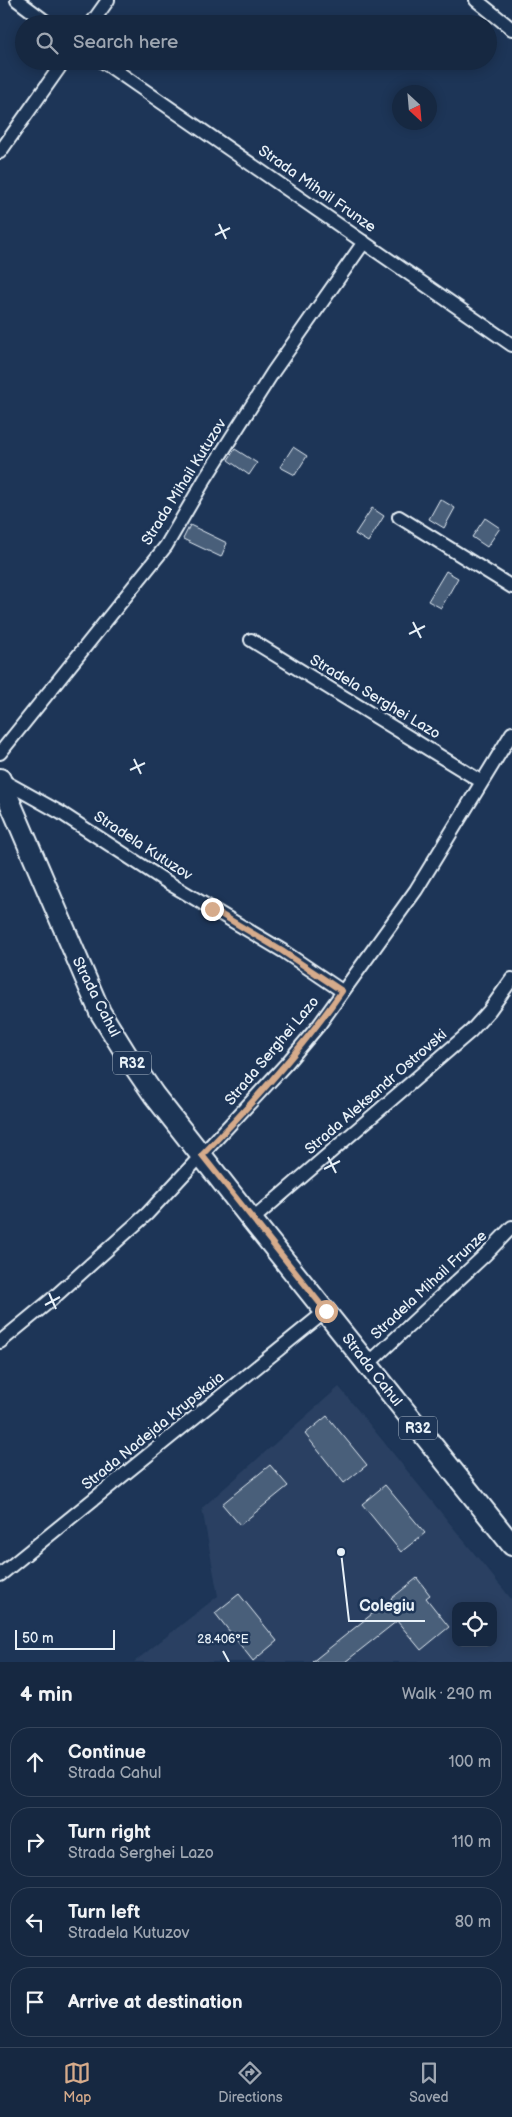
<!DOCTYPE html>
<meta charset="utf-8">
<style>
body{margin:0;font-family:"Balsamiq Sans",sans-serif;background:#1f3048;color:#f1f3f6}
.controls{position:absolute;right:15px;bottom:15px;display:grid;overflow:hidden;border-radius:10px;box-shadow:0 2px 12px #0003}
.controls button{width:45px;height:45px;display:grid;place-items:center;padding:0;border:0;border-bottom:1px solid #35445a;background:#162841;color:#f1f3f6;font:25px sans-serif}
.compass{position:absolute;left:392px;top:85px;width:45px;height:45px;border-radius:50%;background:#162841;box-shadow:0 2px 12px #0003;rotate:154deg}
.scale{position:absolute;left:15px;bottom:12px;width:100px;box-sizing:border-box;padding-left:5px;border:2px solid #e8f1f8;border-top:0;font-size:14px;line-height:18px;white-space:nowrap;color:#e8f1f8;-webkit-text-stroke:4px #1d3557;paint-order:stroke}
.stop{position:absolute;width:15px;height:15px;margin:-11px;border:4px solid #d6ab8b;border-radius:50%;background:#fff}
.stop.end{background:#d6ab8b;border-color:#fff;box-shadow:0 1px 5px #0008}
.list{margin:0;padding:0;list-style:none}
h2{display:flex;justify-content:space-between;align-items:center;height:65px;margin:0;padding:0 20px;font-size:21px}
h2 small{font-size:16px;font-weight:400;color:#9ea6b1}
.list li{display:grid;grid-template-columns:32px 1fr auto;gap:15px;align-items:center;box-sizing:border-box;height:70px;margin:0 10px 10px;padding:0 10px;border:1px solid #35445a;border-radius:20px}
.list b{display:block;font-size:19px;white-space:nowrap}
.list p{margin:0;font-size:16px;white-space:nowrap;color:#9ea6b1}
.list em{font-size:16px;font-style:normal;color:#9ea6b1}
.icon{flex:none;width:28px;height:28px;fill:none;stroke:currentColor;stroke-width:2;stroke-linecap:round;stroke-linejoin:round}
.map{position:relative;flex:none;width:512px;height:1662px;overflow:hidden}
.search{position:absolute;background:#162841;box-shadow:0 2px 12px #0003;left:15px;right:15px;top:15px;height:55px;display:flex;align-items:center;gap:12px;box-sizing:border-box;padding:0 18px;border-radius:28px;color:#9ea6b1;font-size:19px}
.sheet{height:385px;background:#162841}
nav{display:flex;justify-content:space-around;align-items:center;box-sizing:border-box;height:70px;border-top:1px solid #35445a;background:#162841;font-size:14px;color:#9ea6b1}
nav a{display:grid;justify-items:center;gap:2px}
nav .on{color:#d6ab8b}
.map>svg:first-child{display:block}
.built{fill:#2a4162;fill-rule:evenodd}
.building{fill:#495e7a;stroke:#e8f1f8}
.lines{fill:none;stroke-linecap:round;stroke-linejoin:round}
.minor-casing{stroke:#e8f1f8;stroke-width:16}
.primary-casing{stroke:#e8f1f8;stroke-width:24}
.minor{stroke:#1d3557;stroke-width:12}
.primary{stroke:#1d3557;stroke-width:20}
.route{stroke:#d6ab8b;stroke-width:6}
.ticks{fill:none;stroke:#e8f1f8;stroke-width:2}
.labels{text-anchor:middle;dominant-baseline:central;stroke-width:5;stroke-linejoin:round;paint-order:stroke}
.shield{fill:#1d3557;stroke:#abb9c8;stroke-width:1}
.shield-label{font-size:14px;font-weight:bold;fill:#e8f1f8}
.street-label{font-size:15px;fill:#e8f1f8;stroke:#1d3557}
.ticks-label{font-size:12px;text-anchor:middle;fill:#e8f1f8;stroke:#1d3557;stroke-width:5;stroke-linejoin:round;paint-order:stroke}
.leader{fill:none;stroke:#e8f1f8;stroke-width:2}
.callout-dot{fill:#e8f1f8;stroke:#1d3557;stroke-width:2}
.callout-label{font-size:16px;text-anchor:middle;font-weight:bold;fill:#e8f1f8;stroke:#1d3557;stroke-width:5;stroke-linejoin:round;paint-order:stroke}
</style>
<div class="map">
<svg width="512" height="1662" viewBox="0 0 512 1662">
<rect width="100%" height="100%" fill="#1d3557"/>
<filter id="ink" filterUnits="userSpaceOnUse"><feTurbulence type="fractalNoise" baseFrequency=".02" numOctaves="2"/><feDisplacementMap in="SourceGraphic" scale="10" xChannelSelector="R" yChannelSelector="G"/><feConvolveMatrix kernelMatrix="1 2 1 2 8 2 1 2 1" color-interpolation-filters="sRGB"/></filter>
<g filter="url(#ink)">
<!-- built -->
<path class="built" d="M339,1387L512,1600V1662H134L218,1596L202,1508ZM456,1606H493V1643H456Z"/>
<!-- building -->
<path class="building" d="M293,447L307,456L295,475L280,467Z
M235,449L257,463L249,475L228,460Z
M440,499L455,508L444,528L429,519Z
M372,508L384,516L368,542L355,534Z
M485,518L500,528L487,547L472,537Z
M190,525L227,543L221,557L183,539Z
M446,571L458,578L441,608L428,601Z
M327,1416L367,1465L344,1483L305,1434Z
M270,1465L288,1486L240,1525L222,1504Z
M385,1485L425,1533L401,1552L362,1504Z
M417,1578L430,1595L426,1598L449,1627L421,1650L397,1621L345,1662H312Z
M239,1594L277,1641L253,1661L215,1613Z"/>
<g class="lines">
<defs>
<path id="minor" d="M17,0L49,24
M476,0L512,29
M91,24L108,0
M102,61L512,345
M0,152L64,61
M399,517L512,587
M251,640L482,782
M0,753L166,546L205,479L273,372L364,242
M0,779L61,813L167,882L283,951L342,991
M252,1220L471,1031L489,1011L512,979
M0,1342L51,1300L147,1214L287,1063L319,1025L416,890L512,733
M367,1365L485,1255L512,1227
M0,1575L326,1311"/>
<path id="primary" d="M0,779L100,1012L128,1057L154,1095L252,1220L512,1545"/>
</defs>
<!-- minor casing -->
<use href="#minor" class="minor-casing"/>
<!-- primary casing -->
<use href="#primary" class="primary-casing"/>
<!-- minor -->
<use href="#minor" class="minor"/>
<!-- primary -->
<use href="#primary" class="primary"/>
</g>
</g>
<g class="lines" filter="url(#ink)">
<!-- route -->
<path class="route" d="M212,909L282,951L342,991C301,1050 252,1104 202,1155L326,1311"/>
</g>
<!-- ticks -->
<path class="ticks" d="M219,224L226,239M215,235L230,228M413,622L421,638M409,634L425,626M134,759L141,774M130,770L145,763M328,1157L336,1173M324,1169L340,1161M49,1293L56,1309M45,1305L60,1297M223,1651L229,1662"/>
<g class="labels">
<!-- shield labels -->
<g class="shield">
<rect x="113" y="1051.5" width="38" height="23" rx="4"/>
<rect x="399" y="1416.5" width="38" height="23" rx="4"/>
</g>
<g class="shield-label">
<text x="132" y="1063">R32</text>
<text x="418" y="1428">R32</text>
</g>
<!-- street labels -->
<g class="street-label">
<text transform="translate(317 189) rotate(35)">Strada Mihail Frunze</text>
<text transform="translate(184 482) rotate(-58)">Strada Mihail Kutuzov</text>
<text transform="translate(375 697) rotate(31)">Stradela Serghei Lazo</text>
<text transform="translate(143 846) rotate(33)">Stradela Kutuzov</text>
<text transform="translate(96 997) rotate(63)">Strada Cahul</text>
<text transform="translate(272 1051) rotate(-50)">Strada Serghei Lazo</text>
<text transform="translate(376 1092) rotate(-41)">Strada Aleksandr Ostrovski</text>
<text transform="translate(429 1285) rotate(-43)">Stradela Mihail Frunze</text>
<text transform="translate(372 1370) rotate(52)">Strada Cahul</text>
<text transform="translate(153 1431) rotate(-39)">Strada Nadejda Krupskaia</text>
</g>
</g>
<g class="ticks-label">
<text x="223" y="1643">28.406°E</text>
</g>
<!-- callouts -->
<path class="leader" d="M341 1552L349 1621H425"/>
<circle class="callout-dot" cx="341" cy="1552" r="5"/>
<g class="callout-label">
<text x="387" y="1611">Colegiu</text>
</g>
</svg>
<div class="controls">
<button><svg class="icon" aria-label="locate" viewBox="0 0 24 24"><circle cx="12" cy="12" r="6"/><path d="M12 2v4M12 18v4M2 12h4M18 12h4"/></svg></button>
</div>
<svg class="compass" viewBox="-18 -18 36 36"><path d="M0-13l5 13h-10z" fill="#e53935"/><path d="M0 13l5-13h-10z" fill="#9ea6b1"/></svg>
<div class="scale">50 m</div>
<div class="stop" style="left:326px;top:1311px"></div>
<div class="stop end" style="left:212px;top:909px"></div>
<div class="search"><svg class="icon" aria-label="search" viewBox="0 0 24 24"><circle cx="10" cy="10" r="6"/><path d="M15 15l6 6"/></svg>Search here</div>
</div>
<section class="sheet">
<h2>4 min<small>Walk · 290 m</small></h2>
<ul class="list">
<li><svg class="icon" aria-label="ahead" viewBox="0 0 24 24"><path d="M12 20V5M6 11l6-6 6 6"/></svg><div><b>Continue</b><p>Strada Cahul</p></div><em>100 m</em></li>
<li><svg class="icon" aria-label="right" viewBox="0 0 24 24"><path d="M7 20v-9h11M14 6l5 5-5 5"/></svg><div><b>Turn right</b><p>Strada Serghei Lazo</p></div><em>110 m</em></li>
<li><svg class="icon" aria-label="left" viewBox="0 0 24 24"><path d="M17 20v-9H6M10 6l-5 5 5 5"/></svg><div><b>Turn left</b><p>Stradela Kutuzov</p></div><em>80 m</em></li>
<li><svg class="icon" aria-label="arrive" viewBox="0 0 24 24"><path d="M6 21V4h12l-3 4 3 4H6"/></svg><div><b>Arrive at destination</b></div></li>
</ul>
</section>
<nav>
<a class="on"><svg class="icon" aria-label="map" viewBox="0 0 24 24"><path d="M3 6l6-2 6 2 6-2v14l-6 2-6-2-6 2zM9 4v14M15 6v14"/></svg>Map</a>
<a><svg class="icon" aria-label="directions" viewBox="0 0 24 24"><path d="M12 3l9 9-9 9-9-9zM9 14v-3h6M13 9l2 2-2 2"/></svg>Directions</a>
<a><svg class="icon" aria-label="saved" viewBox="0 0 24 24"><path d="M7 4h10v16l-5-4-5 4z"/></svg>Saved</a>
</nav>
